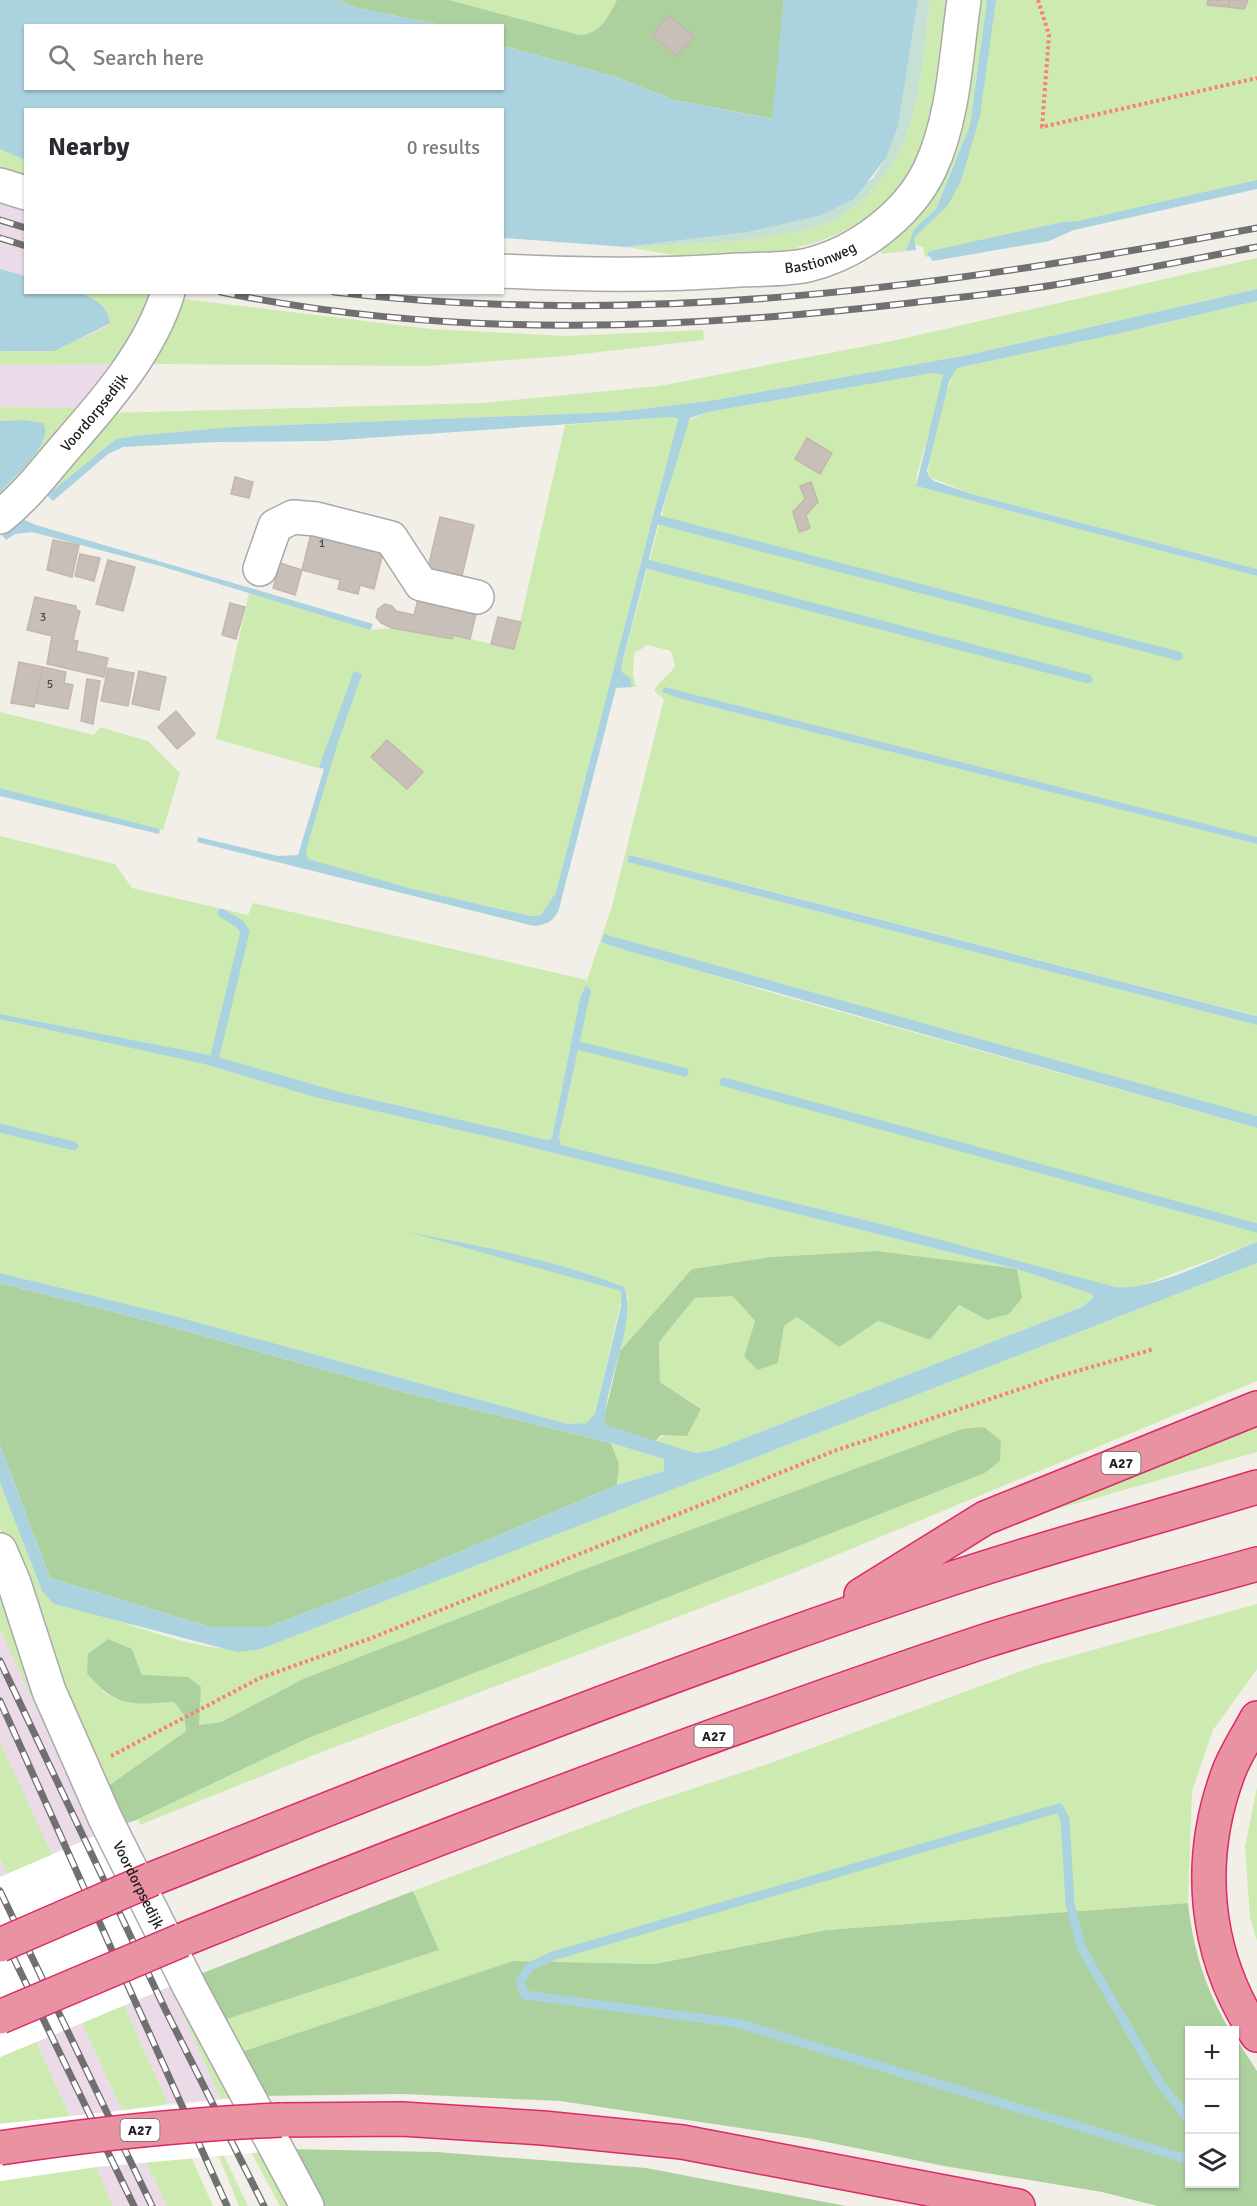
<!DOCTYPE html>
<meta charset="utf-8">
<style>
body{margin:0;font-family:Signika,sans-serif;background:#f7f7f7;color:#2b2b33}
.controls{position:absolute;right:18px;bottom:18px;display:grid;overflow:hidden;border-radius:0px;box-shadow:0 2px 4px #0004}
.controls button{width:54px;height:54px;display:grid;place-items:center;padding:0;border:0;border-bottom:2px solid #e1e1e2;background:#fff;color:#2b2b33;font:30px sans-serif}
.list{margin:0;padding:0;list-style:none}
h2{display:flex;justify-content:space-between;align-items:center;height:78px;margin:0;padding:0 24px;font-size:26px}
h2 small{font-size:20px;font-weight:400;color:#7c7c81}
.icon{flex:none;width:33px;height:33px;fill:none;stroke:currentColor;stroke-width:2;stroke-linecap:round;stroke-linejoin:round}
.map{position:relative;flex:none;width:1257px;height:2206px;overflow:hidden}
.search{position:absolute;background:#fff;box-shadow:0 2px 4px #0004;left:24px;top:24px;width:480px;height:66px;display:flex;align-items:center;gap:15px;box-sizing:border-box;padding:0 21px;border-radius:0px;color:#7c7c81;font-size:22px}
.panel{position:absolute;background:#fff;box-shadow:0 2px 4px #0004;left:24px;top:108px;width:480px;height:186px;border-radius:0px}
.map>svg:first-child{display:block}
.industrial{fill:#ebdbe8}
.grass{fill:#cdebb0}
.forest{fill:#add19e}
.wetland{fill:#c6e0d4}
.water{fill:#aad3df}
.pier{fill:#fff}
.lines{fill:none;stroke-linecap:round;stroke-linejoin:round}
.stream{stroke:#aad3df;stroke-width:9}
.building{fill:#c7bfb8;stroke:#c4b6ab;stroke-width:1.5}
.minor-casing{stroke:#a9a9a9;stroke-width:36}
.highway-casing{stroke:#dc2a67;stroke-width:36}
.path{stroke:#fa8072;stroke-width:4;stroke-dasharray:3 3;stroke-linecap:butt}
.minor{stroke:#fff;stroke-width:33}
.highway{stroke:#e892a2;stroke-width:33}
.rail-casing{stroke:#707070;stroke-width:7}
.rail{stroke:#fff;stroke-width:4.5;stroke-dasharray:14;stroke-linecap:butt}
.highway-bridge-casing{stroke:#dc2a67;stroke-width:36;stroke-linecap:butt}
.highway-bridge{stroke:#e892a2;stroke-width:33}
.labels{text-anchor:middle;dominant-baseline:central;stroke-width:4.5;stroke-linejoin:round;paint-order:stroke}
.number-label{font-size:12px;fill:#4b4948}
.shield{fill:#fff;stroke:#646464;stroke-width:1.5}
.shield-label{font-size:14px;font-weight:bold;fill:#222}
.street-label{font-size:15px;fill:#222;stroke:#fff}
</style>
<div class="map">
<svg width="1257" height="2206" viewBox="0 0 1257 2206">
<rect width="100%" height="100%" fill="#f2efe9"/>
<!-- industrial -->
<path class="industrial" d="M0,202L25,209L26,292L153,293L122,352L79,408L0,407Z
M0,1585L101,1833L0,1877Z
M170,1986L221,2099L168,2104L124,2005Z
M82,2023L122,2110L70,2116L36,2042Z
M146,2162L167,2206H113L96,2167Z"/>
<!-- grass -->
<path class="grass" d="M449,0H617C607,18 602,33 580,35Z
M930,0H947C941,45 939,96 924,140C889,239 788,260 694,257C671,256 648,250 626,247C679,244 793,243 838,218C867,201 893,170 905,139C922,96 924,45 930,0Z
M975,0H987L970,125L936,209L914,229L906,251L881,254L880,246L893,235Z
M992,0H1257V184L1009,241L925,257L923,247L911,243L916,229L940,208L973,125Z
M0,149L25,160V176L0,168Z
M1257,258V289L968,355L709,401L615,412L232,427L133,436L116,439L47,495L45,494L112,413L482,403L659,386L892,341Z
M80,293H153L133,334L113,364L0,365V351L43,352L61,349L75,339L84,338L108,326L109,316L88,296Z
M183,299L430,329L566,336L703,330L704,340L565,356L427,366L151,364Z
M1257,301V569L975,495L929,477C925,463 948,379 957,368L1117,334Z
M933,373L943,375V384L917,474L916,486L1257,576V837L774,716L681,699L1257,844V1016L629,855L627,862L1257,1025V1116L611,936L604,935L602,942L776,994L1257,1128V1242L1138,1287L1127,1289L1103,1285L889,1226L561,1145L559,1138L584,1019L580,998L552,1138L548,1140L340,1092L215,1056L3,1015L204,1064L314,1097L502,1140L1017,1269L1092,1294L1093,1298L1082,1307L714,1450L695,1453L655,1442L700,1408L660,1382L659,1341L695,1298L733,1295L755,1321L744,1356L778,1363L784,1326L797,1317L839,1346L878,1321L930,1340L959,1305L987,1320L876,1251L771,1257L692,1269L620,1351L628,1298L624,1288L595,1415L586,1423L568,1424L167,1314L0,1273V836L115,864L132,888L248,915L253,903L587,980L612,906L664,699L654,691C659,680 669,676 675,666L671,651L648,645L634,653L633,675L636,687H632L631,678L623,673L621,667L687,421L708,412Z
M0,407L79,408L0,505V493L43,441L23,420L0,421Z
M672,417L678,419L556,892L541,915L531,916L409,888L308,860L306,851L330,769L318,768L216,739L249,593L370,630L392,628L411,632V630L451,639L453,635L514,649L565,425Z
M0,712L94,735L100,727L148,741L180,773L163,830L0,788Z
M1257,1263V1381L788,1575L309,1757L140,1825L138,1819L306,1739L985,1473L1000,1461L962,1429L585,1569L303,1679L221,1722L198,1725L201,1687L142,1675L132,1649L102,1691C123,1706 149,1704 174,1702L184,1715L186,1731L101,1791L0,1528V1483L42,1591C104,1614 196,1657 261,1649Z
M1257,1418V1452L1040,1514L1038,1507Z
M611,1443L664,1459V1471L617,1485L619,1464Z
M0,1568L96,1837L0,1629Z
M1257,1604V1669L1213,1730L1192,1791L1188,1903L826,1930L655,1964L513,1961L235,2054L221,2021L439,1950L413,1891L640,1806L768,1764L1032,1667Z
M0,1742L52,1855L8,1874L0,1858Z
M1257,1787V1941L1250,1918L1245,1847Z
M183,1981L240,2097L221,2099L170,1986Z
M124,2005L168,2104L122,2110L82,2023Z
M36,2042L70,2116L0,2124V2057Z
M266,2151L296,2206H280L251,2152Z
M218,2154H223L248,2206H239Z
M191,2157L213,2206H167L146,2162Z
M96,2167L113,2206H0V2181Z"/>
<!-- forest -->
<path class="forest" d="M338,0H449L580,35C602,33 607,18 617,0H784L773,119L674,100L616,77L503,46L502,26L440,25L357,8Z
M876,1251L1017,1269L1022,1298L1009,1314L987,1320L959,1305L930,1340L878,1321L839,1347L797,1317L784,1326L778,1363L757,1370L744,1356L755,1321L733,1296L695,1298L659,1342L660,1382L701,1409L687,1436L661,1435L655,1442L605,1426V1413L620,1351L692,1269L771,1257Z
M0,1283L161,1324L403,1392L611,1443L619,1464L617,1485L412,1572L268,1627H210L50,1578L0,1445Z
M984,1427L1001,1441L1000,1461L985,1473L306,1739L134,1821L123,1824L101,1791L186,1731L184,1715L174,1702C131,1705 115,1707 87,1673L88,1654L108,1639L132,1649L142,1675L188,1677L201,1687L199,1725L221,1722L303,1679L585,1569L962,1429Z
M413,1891L439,1950L221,2021L200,1974Z
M1188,1903C1193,1949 1206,1991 1230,2030H1190V2184H1234L1235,2037L1257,2071V2206H1157L1102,2192L944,2166L807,2138L560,2101L402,2094L259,2096L235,2054L513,1961L655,1964L826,1930Z
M288,2149L436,2152L646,2168L846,2206H318Z"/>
<!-- wetland -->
<path class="wetland" d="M918,0H930C924,45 922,96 905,139C893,170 867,201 838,218C793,243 679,244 626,247L748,232L819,216L873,178L886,158L898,127Z"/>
<!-- water -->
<path class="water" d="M0,0H338L357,8L440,25L26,26V88H502L503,46L616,77L674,100L772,119L784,0H918L898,127L886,158L854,199L819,216L748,232L626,247L503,238L502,110H26L25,160L0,149Z
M987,0H996L980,116L961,181L948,205L914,238L916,250L906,251L914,229L936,209L970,125Z
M1257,180V189L1074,230L1049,241L933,261L927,254L930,251L1063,222L1078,221Z
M0,269L25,276L26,292L80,293C94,298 108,306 110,323L55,351H0Z
M1257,289V301L1117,334L957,368L949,382L927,471L929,477L934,481L975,495L1257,569V576L916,486L943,375L933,373L708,412L690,418L659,520L621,667L623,673L631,678L632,687L616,688L559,909C554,921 547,925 534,926L197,842L198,837L278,856L298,855L324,769L319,767L354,671L362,674L338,742L306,851L308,859L409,888L531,916L541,915L556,892L678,419L672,417L324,441L217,442L123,447L108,454L53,501L47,495L116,439L133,436L232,427L615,412L709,401L968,355Z
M23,420L43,423C56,442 12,478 0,493V421Z
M22,519L36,525L373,624L370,630L160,566L32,532L15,534L6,540L2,535Z
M664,687L1257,837V844L681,699L662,692Z
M0,788L160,829L159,834L0,796Z
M629,855L1252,1015L1257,1016V1025L627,862Z
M604,934L1257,1116V1128L625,950L601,942Z
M586,985L591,990L559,1137L561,1145L889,1226L1115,1287C1151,1292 1220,1256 1257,1242V1263L261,1649L237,1652L54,1604L42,1591L0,1483V1445L50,1578L210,1627H268L412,1572L617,1485L664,1471V1459L611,1443L403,1392L161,1324L0,1283V1273L167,1314L568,1424L586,1423L595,1414L621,1306V1291L408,1232C480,1246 556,1260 624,1287C638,1323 603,1386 605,1425L695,1453L714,1450L1082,1307L1093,1298L1092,1294L1017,1269L502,1140L314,1097L204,1064L0,1019V1014L10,1016L215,1056L340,1092L548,1140L552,1138L580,998Z"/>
<!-- pier -->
<path class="pier" d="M123,1824L200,1974L0,2057V1877Z
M267,2095L297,2149L96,2167L0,2181V2124Z"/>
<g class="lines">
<!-- stream -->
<path class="stream" d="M659,520L1178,656
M647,564L1088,679
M580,1046L684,1072
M215,1056L245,932L240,924L222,913
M724,1082L1257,1228
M0,1128L74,1146
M1190,2121L1160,2083L1082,1949L1070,1904L1065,1819L1059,1808L553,1956L529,1967L520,1981L525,1995L737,2023L1190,2160"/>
</g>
<!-- building -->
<path class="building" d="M1208,0H1229L1228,7L1207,5Z
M1230,0H1248L1244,9L1228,7Z
M669,15L694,37L677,56L652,35Z
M807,438L832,453L820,474L795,459Z
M235,477L253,482L249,498L231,494Z
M811,482L818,502L806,515L810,528L799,532L793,512L805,499L800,486Z
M440,517L474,525L460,584L426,576Z
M313,526L385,544L374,589L360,585L358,594L338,589L340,580L302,570Z
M53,540L79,545L72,577L47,570Z
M80,554L100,558L94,581L75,576Z
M108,560L135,567L123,611L96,604Z
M280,563L302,570L295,595L273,588Z
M420,592L478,606L470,639L453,635L452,639L392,628L381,623L376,617L378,609L385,604L392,606L396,611L414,615Z
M35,597L76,606V610L80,611L73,640L78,641L76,651L108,658L104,677L47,664L52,636L27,630Z
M230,603L245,607L236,639L222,635Z
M498,617L521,622L514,649L491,644Z
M19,662L43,667L34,707L11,703Z
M43,667L66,672L64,683L73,685L68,709L35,703Z
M108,668L134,673L128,706L101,701Z
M139,671L166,677L159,710L132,704Z
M87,679L100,681L93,724L81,721Z
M176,711L195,734L177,749L158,727Z
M387,740L423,772L407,789L371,757Z"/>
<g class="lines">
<defs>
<g id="minor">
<path d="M0,185L26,193"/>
<path id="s1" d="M502,271C582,275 660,276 739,270C761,269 786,270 808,265C857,253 908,215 930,169C954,118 956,55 964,0"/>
<path id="s2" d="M0,517C24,498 43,474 63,450C103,404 150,352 168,292"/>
<path d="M260,569L275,526L293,517L316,519L391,538L421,584L477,597"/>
<path id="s3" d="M0,1550L14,1583L49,1691L105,1818L189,1986L307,2206"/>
</g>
<path id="highway" d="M861,1595L985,1518L1257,1408
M1257,1718C1248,1735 1236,1753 1229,1771C1195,1861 1204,1955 1257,2035
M152,1879C412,1775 674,1671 941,1582C1045,1547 1152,1519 1257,1487
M182,1940C446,1834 712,1732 982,1642C1072,1613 1165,1590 1257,1564
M281,2120L402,2119L543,2128L682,2142L1018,2206"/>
</defs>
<!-- minor casing -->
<use href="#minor" class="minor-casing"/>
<!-- highway casing -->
<use href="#highway" class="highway-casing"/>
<!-- path -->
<path class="path" d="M1038,0L1049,35L1042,127L1257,78
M111,1756L260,1678L369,1639L834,1451L1053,1378L1154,1349"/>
<!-- minor -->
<use href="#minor" class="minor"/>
<!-- highway -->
<use href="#highway" class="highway"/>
<defs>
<path id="rail" d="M0,220L26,228
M0,238L26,246
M221,292C447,339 682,330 910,303C962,297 1015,292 1066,283C1130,272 1193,259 1257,247
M334,292C650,329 947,286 1257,228
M0,1661L166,2011L264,2206
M0,1701L227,2206
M0,1891L152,2206
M0,1930L134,2206"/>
</defs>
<!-- rail casing -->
<use href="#rail" class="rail-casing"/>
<!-- rail -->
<use href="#rail" class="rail"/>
<defs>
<path id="highway-bridge" d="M0,1945L152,1879
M0,2017L182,1940
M0,2148C93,2134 187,2124 281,2120"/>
</defs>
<!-- highway-bridge casing -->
<use href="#highway-bridge" class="highway-bridge-casing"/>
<!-- highway-bridge -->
<use href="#highway-bridge" class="highway-bridge"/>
</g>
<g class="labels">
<!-- number labels -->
<g class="number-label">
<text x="322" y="543">1</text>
<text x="43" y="617">3</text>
<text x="50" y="684">5</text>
</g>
<!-- shield labels -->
<g class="shield">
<rect x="1101.5" y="1452" width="39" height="22" rx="4.5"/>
<rect x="694.5" y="1725" width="39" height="22" rx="4.5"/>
<rect x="120.5" y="2119" width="39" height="22" rx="4.5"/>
</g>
<g class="shield-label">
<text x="1121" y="1463">A27</text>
<text x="714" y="1736">A27</text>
<text x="140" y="2130">A27</text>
</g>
<!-- street labels -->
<g class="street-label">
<text stroke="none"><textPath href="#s1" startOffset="320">Bastionweg</textPath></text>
<text stroke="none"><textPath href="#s2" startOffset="141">Voordorpsedijk</textPath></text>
<text stroke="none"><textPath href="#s3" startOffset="363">Voordorpsedijk</textPath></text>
</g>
</g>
</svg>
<div class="controls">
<button>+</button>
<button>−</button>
<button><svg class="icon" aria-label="layers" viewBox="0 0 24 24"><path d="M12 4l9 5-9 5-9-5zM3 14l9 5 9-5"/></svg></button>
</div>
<div class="search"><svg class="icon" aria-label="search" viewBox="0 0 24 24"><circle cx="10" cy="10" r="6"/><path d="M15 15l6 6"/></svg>Search here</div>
<section class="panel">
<h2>Nearby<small>0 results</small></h2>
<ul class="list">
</ul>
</section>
</div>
